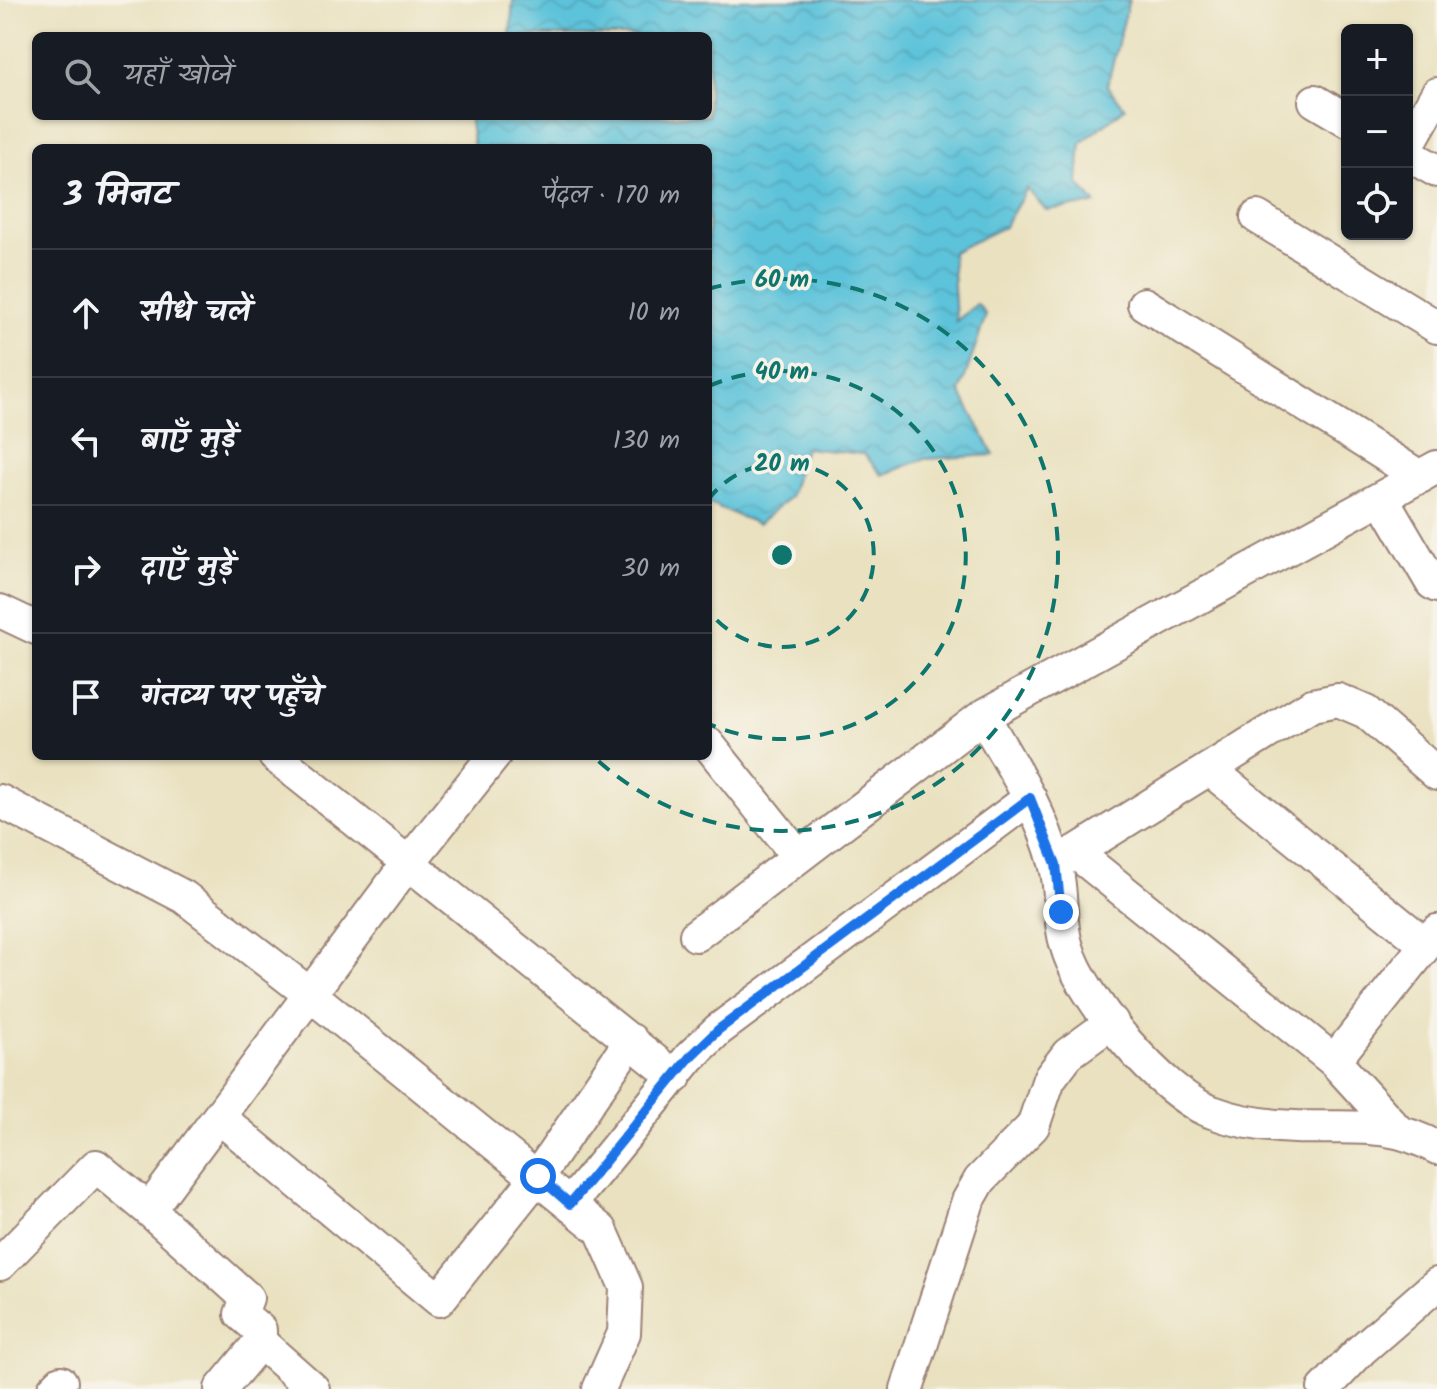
<!DOCTYPE html>
<html lang="hi">
<meta charset="utf-8">
<style>
body{margin:0;font-family:Kalam,"Playpen Sans Deva",sans-serif;background:#20242c;color:#f1f3f6}
.controls{position:absolute;right:24px;top:24px;display:grid;overflow:hidden;border-radius:12px;box-shadow:0 2px 6px #0004}
.controls button{width:72px;height:72px;display:grid;place-items:center;padding:0;border:0;border-bottom:2px solid #363941;background:#171b24;color:#f1f3f6;font:40px sans-serif}
.stop{position:absolute;width:24px;height:24px;margin:-18px;border:6px solid #1a73e8;border-radius:50%;background:#fff}
.stop.end{background:#1a73e8;border-color:#fff;box-shadow:0 2px 8px #0008}
.list{margin:0;padding:0;list-style:none}
h2{display:flex;justify-content:space-between;align-items:center;height:104px;margin:0;padding:0 32px;font-size:34px}
h2 small{font-size:26px;font-weight:400;color:#9ea1a6}
.list li{display:grid;grid-template-columns:52px 1fr auto;gap:24px;align-items:center;box-sizing:border-box;height:128px;padding:0 32px;border-top:2px solid #363941}
.list b{display:block;font-size:30px;white-space:nowrap}
.list em{font-size:26px;font-style:normal;color:#9ea1a6}
.icon{flex:none;width:44px;height:44px;fill:none;stroke:currentColor;stroke-width:2;stroke-linecap:round;stroke-linejoin:round}
.map{position:relative;flex:none;width:1437px;height:1389px;overflow:hidden}
.search{position:absolute;background:#171b24;box-shadow:0 2px 6px #0004;left:32px;top:32px;width:680px;height:88px;display:flex;align-items:center;gap:20px;box-sizing:border-box;padding:0 28px;border-radius:12px;color:#9ea1a6;font-size:30px}
.panel{position:absolute;background:#171b24;box-shadow:0 2px 6px #0004;left:32px;top:144px;width:680px;height:616px;border-radius:12px}
.map>svg:first-child{display:block}
.water{fill:url(#water-waves);stroke:#547182;stroke-width:2}
.lines{fill:none;stroke-linecap:round;stroke-linejoin:round}
.street-casing{stroke:#9a8075;stroke-width:36}
.street{stroke:#fff;stroke-width:32}
.route{stroke:#1a73e8;stroke-width:10}
.ring{fill:none;stroke:#0f766e;stroke-width:4;stroke-dasharray:14 10}
.centre{fill:#0f766e;stroke:#f7f3e8;stroke-width:4}
.ring-label{font-size:24px;text-anchor:middle;font-weight:bold;fill:#0f766e;stroke:#f7f3e8;stroke-width:7;stroke-linejoin:round;paint-order:stroke}
</style>
<div class="map">
<svg width="1437" height="1389" viewBox="0 0 1437 1389">
<defs>
<pattern id="water-waves" width="16" height="10" patternUnits="userSpaceOnUse" patternTransform="scale(2)"><rect width="16" height="10" fill="#5dc3da"/><path d="M0 5q4-4 8 0t8 0" fill="none" stroke="#52a7bb"/></pattern>
</defs>
<rect width="100%" height="100%" fill="#f7f3e8"/>
<filter id="ink" filterUnits="userSpaceOnUse"><feTurbulence type="fractalNoise" baseFrequency=".0125" numOctaves="2"/><feDisplacementMap in="SourceGraphic" scale="16" xChannelSelector="R" yChannelSelector="G"/><feConvolveMatrix kernelMatrix="1 2 1 2 8 2 1 2 1" color-interpolation-filters="sRGB"/></filter>
<filter id="wash" filterUnits="userSpaceOnUse"><feTurbulence type="fractalNoise" baseFrequency=".006" numOctaves="4" result="noise"/><feDisplacementMap in="SourceGraphic" scale="32" xChannelSelector="R" yChannelSelector="G"/><feGaussianBlur stdDeviation="1.8" result="paint"/><feColorMatrix in="noise" values="0 0 0 0 0 0 0 0 0 0 0 0 0 0 0 0 0 1.4 0 .05"/><feComposite in="paint" operator="in"/></filter>
<g filter="url(#wash)">
<rect width="100%" height="100%" fill="#e9e1bf"/>
<!-- water -->
<path class="water" d="M513,0H1129L1107,86L1125,108L1081,143L1078,183L1096,204L1046,210L1027,189L1004,227L952,252L956,321L977,304L986,315L960,392L994,455L924,459L882,475L864,454L805,448L790,497L758,524L708,503V148H474L469,116H708V36H510Z"/>
</g>
<g filter="url(#ink)">
<g class="lines">
<defs>
<path id="street" d="M1315,101L1347,120
M1407,147L1437,94
M1407,154L1437,171
M1257,217L1437,327
M1144,304L1420,477
M1382,498L1432,583L1437,586
M0,611L36,628
M983,716C1010,763 1041,810 1055,863C1063,890 1058,920 1067,947C1081,997 1163,1095 1212,1112C1238,1122 1267,1126 1295,1127C1347,1129 1389,1120 1437,1148
M708,744L797,855
M275,756L675,1077
M1209,769L1426,945
M0,801L184,897L311,995L601,1230L626,1287L624,1333L599,1389
M1075,852L1334,1061L1397,1130
M1056,864L1312,705L1338,700L1366,712L1437,774
M696,935L983,716L1437,467
M1334,1061L1437,931
M219,1117L439,1300L538,1176L631,1040
M570,1204L690,1057L718,1030L1030,798
M149,1210L247,1298L241,1314L260,1330V1342L313,1389
M0,1264L96,1166L149,1210L399,875L494,756
M54,1389L61,1382
M221,1389L260,1342
M907,1389L968,1201L980,1180L1033,1126L1049,1079L1068,1054L1112,1022
M1324,1389L1361,1350L1437,1284"/>
</defs>
<!-- street casing -->
<use href="#street" class="street-casing"/>
<!-- street -->
<use href="#street" class="street"/>
</g>
</g>
<g class="lines" filter="url(#ink)">
<!-- route -->
<path class="route" d="M538,1176L570,1204L690,1057L718,1030L1030,798L1056,864L1061,912"/>
</g>
<!-- distance rings -->
<g class="ring">
<path d="M708 500A92 92 0 1 1 708 610"/>
<path d="M709 386A184 184 0 1 1 709 724"/>
<path d="M708 289A276 276 0 1 1 594 757"/>
</g>
<circle cx="782" cy="555" r="12" class="centre"/>
<g class="ring-label">
<text x="782" y="287">60 m</text>
<text x="782" y="379">40 m</text>
<text x="782" y="471">20 m</text>
</g>
</svg>
<div class="controls">
<button>+</button>
<button>−</button>
<button><svg class="icon" aria-label="locate" viewBox="0 0 24 24"><circle cx="12" cy="12" r="6"/><path d="M12 2v4M12 18v4M2 12h4M18 12h4"/></svg></button>
</div>
<div class="stop" style="left:538px;top:1176px"></div>
<div class="stop end" style="left:1061px;top:912px"></div>
<div class="search"><svg class="icon" aria-label="search" viewBox="0 0 24 24"><circle cx="10" cy="10" r="6"/><path d="M15 15l6 6"/></svg>यहाँ खोजें</div>
<section class="panel">
<h2>3 मिनट<small>पैदल · 170 m</small></h2>
<ul class="list">
<li><svg class="icon" aria-label="ahead" viewBox="0 0 24 24"><path d="M12 20V5M6 11l6-6 6 6"/></svg><div><b>सीधे चलें</b></div><em>10 m</em></li>
<li><svg class="icon" aria-label="left" viewBox="0 0 24 24"><path d="M17 20v-9H6M10 6l-5 5 5 5"/></svg><div><b>बाएँ मुड़ें</b></div><em>130 m</em></li>
<li><svg class="icon" aria-label="right" viewBox="0 0 24 24"><path d="M7 20v-9h11M14 6l5 5-5 5"/></svg><div><b>दाएँ मुड़ें</b></div><em>30 m</em></li>
<li><svg class="icon" aria-label="arrive" viewBox="0 0 24 24"><path d="M6 21V4h12l-3 4 3 4H6"/></svg><div><b>गंतव्य पर पहुँचे</b></div></li>
</ul>
</section>
</div>
